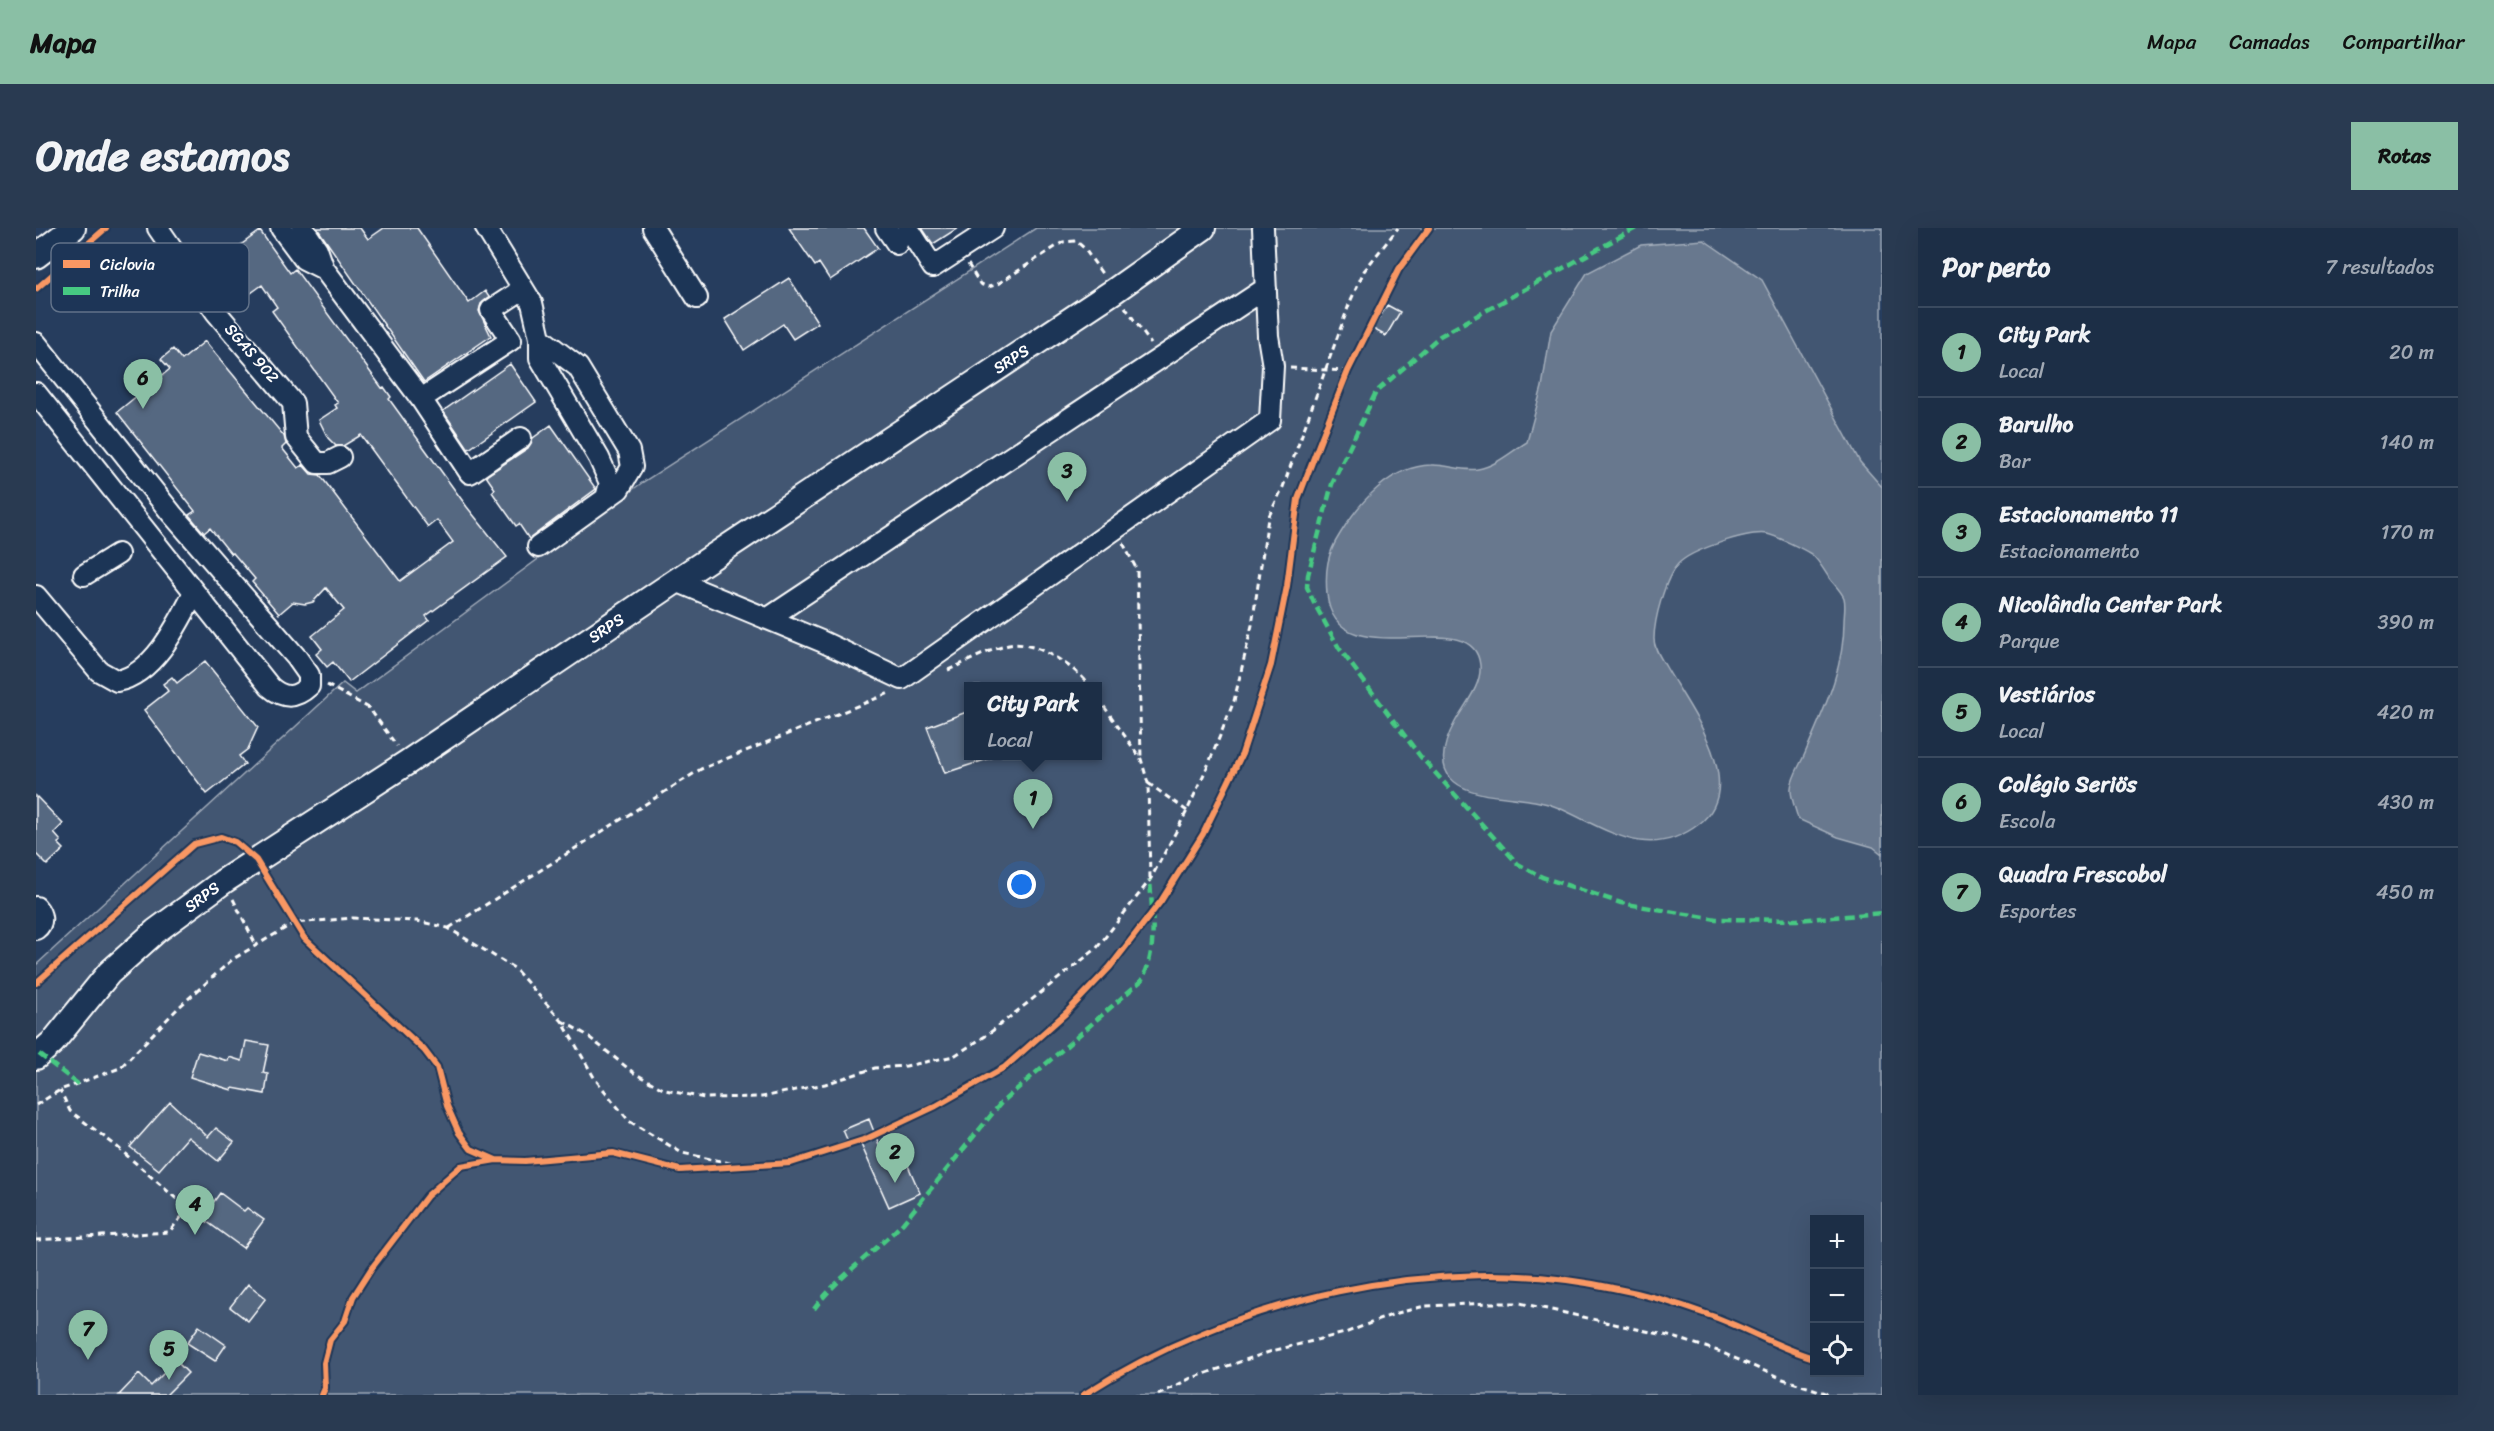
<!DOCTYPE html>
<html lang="pt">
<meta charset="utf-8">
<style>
body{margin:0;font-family:Sriracha,sans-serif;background:#293a51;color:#f1f3f6}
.controls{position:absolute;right:18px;bottom:18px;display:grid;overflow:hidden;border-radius:0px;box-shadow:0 6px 24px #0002}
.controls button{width:54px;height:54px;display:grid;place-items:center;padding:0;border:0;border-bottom:2px solid #3a4a5f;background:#1c2e46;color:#f1f3f6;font:30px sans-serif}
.you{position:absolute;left:986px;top:657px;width:21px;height:21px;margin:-15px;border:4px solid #fff;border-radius:50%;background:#1a73e8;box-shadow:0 0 0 9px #1a73e833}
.badge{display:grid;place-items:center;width:39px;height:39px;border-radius:50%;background:#8abfa5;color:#111;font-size:20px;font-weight:700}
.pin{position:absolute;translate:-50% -50px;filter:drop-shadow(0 2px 3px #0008)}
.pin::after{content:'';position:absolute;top:32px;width:21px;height:18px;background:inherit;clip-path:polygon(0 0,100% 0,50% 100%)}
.popup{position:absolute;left:928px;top:454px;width:138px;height:78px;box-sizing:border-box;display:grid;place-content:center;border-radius:0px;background:#1c2e46;filter:drop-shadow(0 2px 4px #0005);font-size:20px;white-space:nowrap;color:#a0a8b3}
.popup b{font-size:22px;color:#f1f3f6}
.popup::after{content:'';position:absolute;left:50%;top:100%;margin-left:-12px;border:12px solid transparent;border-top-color:#1c2e46}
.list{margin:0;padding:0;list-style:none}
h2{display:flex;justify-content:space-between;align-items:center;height:78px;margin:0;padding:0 24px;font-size:26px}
h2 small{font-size:20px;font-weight:400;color:#a0a8b3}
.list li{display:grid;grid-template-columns:39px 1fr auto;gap:18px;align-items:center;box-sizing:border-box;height:90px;padding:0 24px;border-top:2px solid #3a4a5f}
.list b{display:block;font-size:22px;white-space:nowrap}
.list p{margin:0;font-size:20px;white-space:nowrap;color:#a0a8b3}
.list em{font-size:20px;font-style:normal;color:#a0a8b3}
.icon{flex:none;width:33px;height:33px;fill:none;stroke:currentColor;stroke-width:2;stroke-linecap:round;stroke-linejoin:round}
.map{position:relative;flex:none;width:1846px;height:1167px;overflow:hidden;border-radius:0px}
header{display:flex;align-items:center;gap:36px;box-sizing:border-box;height:84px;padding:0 30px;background:#8abfa5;color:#111}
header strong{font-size:28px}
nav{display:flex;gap:33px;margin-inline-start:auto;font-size:21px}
.intro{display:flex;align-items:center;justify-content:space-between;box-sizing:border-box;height:144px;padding:0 36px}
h1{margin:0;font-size:42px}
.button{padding:15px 27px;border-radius:0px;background:#8abfa5;color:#111;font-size:21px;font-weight:700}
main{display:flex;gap:36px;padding:0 36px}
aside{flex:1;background:#1c2e46;border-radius:0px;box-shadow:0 6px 24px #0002}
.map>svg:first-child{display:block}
.green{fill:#425672;stroke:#a0aab8;stroke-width:1.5;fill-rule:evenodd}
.water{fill:#67788e;stroke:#a4aebb;stroke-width:1.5}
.building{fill:#556781;stroke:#fff;stroke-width:1.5}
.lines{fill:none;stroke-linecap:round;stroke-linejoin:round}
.minor-casing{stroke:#fff;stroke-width:24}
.major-casing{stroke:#fff;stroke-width:28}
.path{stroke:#fff;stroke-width:3;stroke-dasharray:6 4.5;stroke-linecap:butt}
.minor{stroke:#1d3557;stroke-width:20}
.major{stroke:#1d3557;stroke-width:24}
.quiet{stroke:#46c982;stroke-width:4.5;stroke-dasharray:9 4.5;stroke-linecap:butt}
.cycleway-casing{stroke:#1d3557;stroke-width:10}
.cycleway{stroke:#f99763;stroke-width:6}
.labels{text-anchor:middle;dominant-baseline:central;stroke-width:4.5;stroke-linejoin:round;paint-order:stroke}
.street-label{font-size:16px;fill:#fff;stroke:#1d3557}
.key{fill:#1d3557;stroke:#617289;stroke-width:1.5}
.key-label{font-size:16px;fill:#fff}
</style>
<header>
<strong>Mapa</strong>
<nav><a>Mapa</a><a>Camadas</a><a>Compartilhar</a></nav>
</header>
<div class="intro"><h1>Onde estamos</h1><a class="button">Rotas</a></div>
<main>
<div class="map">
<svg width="1846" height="1167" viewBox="0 0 1846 1167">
<rect width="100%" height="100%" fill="#263d5e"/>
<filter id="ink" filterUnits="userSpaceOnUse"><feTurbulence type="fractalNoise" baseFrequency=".0167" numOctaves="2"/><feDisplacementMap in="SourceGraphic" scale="12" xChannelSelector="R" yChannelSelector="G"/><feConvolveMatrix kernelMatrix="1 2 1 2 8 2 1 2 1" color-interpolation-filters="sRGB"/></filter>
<g filter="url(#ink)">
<!-- green -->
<path class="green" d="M1000,0H1846V1167H0V737L307,455L320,465L607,254ZM932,458H1062V528H932ZM1778,992H1824V1144H1778Z"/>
<!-- water -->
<path class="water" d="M1668,12L1726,52L1824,234L1846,259V626L1837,619L1802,609L1762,591C1760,582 1754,568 1755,560C1756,548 1766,534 1770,523C1788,481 1808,441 1808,394C1808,388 1810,377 1808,370C1806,364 1798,356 1794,351C1788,343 1783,332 1775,326C1767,321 1740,308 1731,306C1712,303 1655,322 1642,336C1629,350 1618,392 1618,411C1618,421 1625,430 1630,439C1652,478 1714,557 1663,596C1612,635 1571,601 1523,580C1507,573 1486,571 1469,569C1419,565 1390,547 1419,494C1428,477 1446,458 1444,437C1438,372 1299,453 1291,366C1289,343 1291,326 1304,306C1324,273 1355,238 1395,237C1410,236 1427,244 1442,241C1460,238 1476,223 1491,214L1506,159L1515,103L1551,45L1605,17Z"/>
<!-- building -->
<path class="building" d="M281,0H324L332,11L348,0H381L433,75L449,63L453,69L445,76L443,83L455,108L388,154Z
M753,0H828L842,20L794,52L783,35L779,38Z
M886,0H922L897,16Z
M224,3L254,45L259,41L346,160L348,159L355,169L353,171L431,279L471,329L390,388L393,392L313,454L297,434L291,439L280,426L286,421L276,408L308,382L290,360L277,374L269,376L257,374L243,386L216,354L219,351L197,325L195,326L174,300L168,305L153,287L159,283L81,184L134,141L125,131L137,121L146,132L169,113L248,208L250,216L246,220L262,240L267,237L275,246L284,247L364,353L417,314L401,292L392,299L325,207L307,218H300L292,210L283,192L301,180L299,177L302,175L236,83L241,79L226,57L193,81L167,44Z
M753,50L782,95L757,111L747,96L708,122L689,91Z
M1351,77L1364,84L1350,108L1337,101Z
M474,136L500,174L433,221L407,183Z
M515,197L560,261L493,311L483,296L480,298L465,277L456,264L459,261L450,248L492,220L497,210Z
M169,433L222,499L212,521L203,528L209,536L171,566L108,482L132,463L127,456L136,449L141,455Z
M933,483V528L958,529L909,545L891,499Z
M0,568L27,596L18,605L25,613L22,615L28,621L11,637L0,626Z
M210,813L233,817L227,845L232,846L229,866L197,860L196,862L154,849L162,824L192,833L193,829L206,833Z
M134,874L172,909L180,900L198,914L182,933L152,909L123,942L94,919Z
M833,891L846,924L863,917L884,965L853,979L823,912L813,916L807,902Z
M184,965L208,983L211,980L228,992L207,1020L166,990Z
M212,1056L230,1070L212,1093L194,1079Z
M163,1098L190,1117L179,1133L151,1115Z
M140,1133L152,1145L130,1167H83L103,1146L115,1158Z"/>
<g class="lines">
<defs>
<path id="minor" d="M122,0L180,84L257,175L260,209L281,235H292L304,229
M245,0L268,31L288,41
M267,0L281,21L288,41L385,171L475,112L455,82L487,61
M450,0L496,75L504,110V130L563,230L574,255L570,270
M617,0L661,70
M850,0L861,16
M872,0L897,39L957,0
M0,115L136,286L261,430L273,447V458C259,471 248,471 234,459L0,165
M385,171L434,245L485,210
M502,319L583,261L596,239L593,223L542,139L504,110
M48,347L82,326
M640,353L785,413L866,451L1234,192L1237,138L1232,108L1227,0
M0,368L63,443L81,453C118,446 142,396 158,365
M731,391L1230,60
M0,679C6,686 8,695 0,701"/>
<path id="major" d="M0,28L37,0
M0,829L17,814L73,745L120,703L188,653L372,534L640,353L1078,63L1167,0"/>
</defs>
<!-- minor casing -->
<use href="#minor" class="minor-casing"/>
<!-- major casing -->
<use href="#major" class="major-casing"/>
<!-- path -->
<path class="path" d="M932,36L944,56L952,59L960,57L1027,14L1040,13L1048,20L1067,47
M1089,79L1115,116
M1254,140L1312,143
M1087,315L1101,342L1105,531
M912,442C931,434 952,422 973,417C997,411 1040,439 1054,458
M291,457L333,480L361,518
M1062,470L1105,531L1112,555L1114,650
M1112,555L1151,583
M197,671L220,717
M413,700L665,541L856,464
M526,793L549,806L598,845L629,862L668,870L726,869L789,856L839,840L870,838L918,828L951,807L1060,721L1114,652L1151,583L1173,535L1198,473L1216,397L1232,290L1247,259L1314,74L1328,43L1362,0
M0,877L24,862L84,840L143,779L197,731L258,695L317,690L381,693L412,700L478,740L526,793L559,851L593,893L646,925L704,937
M0,1012L133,1004L152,981L79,917L34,883L24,862
M1122,1167L1153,1151L1236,1123L1309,1105L1358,1086L1389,1078L1452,1075H1484L1637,1109L1682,1123L1747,1151L1796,1167"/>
<!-- minor -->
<use href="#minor" class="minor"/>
<!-- major -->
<use href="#major" class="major"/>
<!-- quiet -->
<path class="quiet" d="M1600,0L1404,108L1340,164L1296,256L1272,347L1271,359L1278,375L1303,420L1384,528L1482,636L1506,649L1585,675L1680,691L1761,692L1846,685
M3,826L42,856
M778,1081C803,1047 838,1025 867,995L965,875L1105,753C1122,725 1116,684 1114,652"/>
<defs>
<path id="cycleway" d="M0,61L70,0
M0,755L158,616L185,609L199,614L220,632L268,710L388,822L401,839L411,878L423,905L435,921L460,932L489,933L577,925L644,942L755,935L830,911L900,878L969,839L1030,785L1074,739L1125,673L1167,606L1206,526L1235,437L1251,358L1262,271L1285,211L1312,143L1363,41L1393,0
M286,1167L289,1160L288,1135L294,1112L309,1093L317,1069L335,1041L391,968L425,938L460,932
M1047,1167C1196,1071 1402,1022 1577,1060C1609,1066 1643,1076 1673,1087C1709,1099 1742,1120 1778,1130"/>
</defs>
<!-- cycleway casing -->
<use href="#cycleway" class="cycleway-casing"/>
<!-- cycleway -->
<use href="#cycleway" class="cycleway"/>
</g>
</g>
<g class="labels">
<!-- street labels -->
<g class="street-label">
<text transform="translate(216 125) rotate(49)">SGAS 902</text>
<text transform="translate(975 131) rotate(-33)">SRPS</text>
<text transform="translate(570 400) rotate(-34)">SRPS</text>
<text transform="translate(166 669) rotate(-37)">SRPS</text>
</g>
</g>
<!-- legend -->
<rect x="15" y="15" width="198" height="69" rx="9" class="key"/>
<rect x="27" y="32" width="27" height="8" fill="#f99763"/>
<rect x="27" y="59" width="27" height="8" fill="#46c982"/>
<g class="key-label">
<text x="64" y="42">Ciclovia</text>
<text x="64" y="69">Trilha</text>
</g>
</svg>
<div class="controls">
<button>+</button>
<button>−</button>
<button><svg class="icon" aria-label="locate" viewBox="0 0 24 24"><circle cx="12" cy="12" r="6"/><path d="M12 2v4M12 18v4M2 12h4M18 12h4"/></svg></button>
</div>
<div class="you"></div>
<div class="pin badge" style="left:997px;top:601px">1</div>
<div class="popup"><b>City Park</b>Local</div>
<div class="pin badge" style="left:859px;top:955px">2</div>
<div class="pin badge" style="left:1031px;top:274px">3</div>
<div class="pin badge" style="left:159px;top:1007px">4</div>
<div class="pin badge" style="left:133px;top:1152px">5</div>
<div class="pin badge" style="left:107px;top:181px">6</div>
<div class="pin badge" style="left:52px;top:1132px">7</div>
</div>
<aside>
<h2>Por perto<small>7 resultados</small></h2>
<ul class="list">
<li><span class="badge">1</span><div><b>City Park</b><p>Local</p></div><em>20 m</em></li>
<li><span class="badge">2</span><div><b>Barulho</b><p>Bar</p></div><em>140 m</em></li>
<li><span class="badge">3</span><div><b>Estacionamento 11</b><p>Estacionamento</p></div><em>170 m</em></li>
<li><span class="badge">4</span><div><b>Nicolândia Center Park</b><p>Parque</p></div><em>390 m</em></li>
<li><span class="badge">5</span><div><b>Vestiários</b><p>Local</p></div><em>420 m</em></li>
<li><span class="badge">6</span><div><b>Colégio Seriös</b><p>Escola</p></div><em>430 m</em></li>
<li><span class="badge">7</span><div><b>Quadra Frescobol</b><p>Esportes</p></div><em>450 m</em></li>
</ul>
</aside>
</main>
